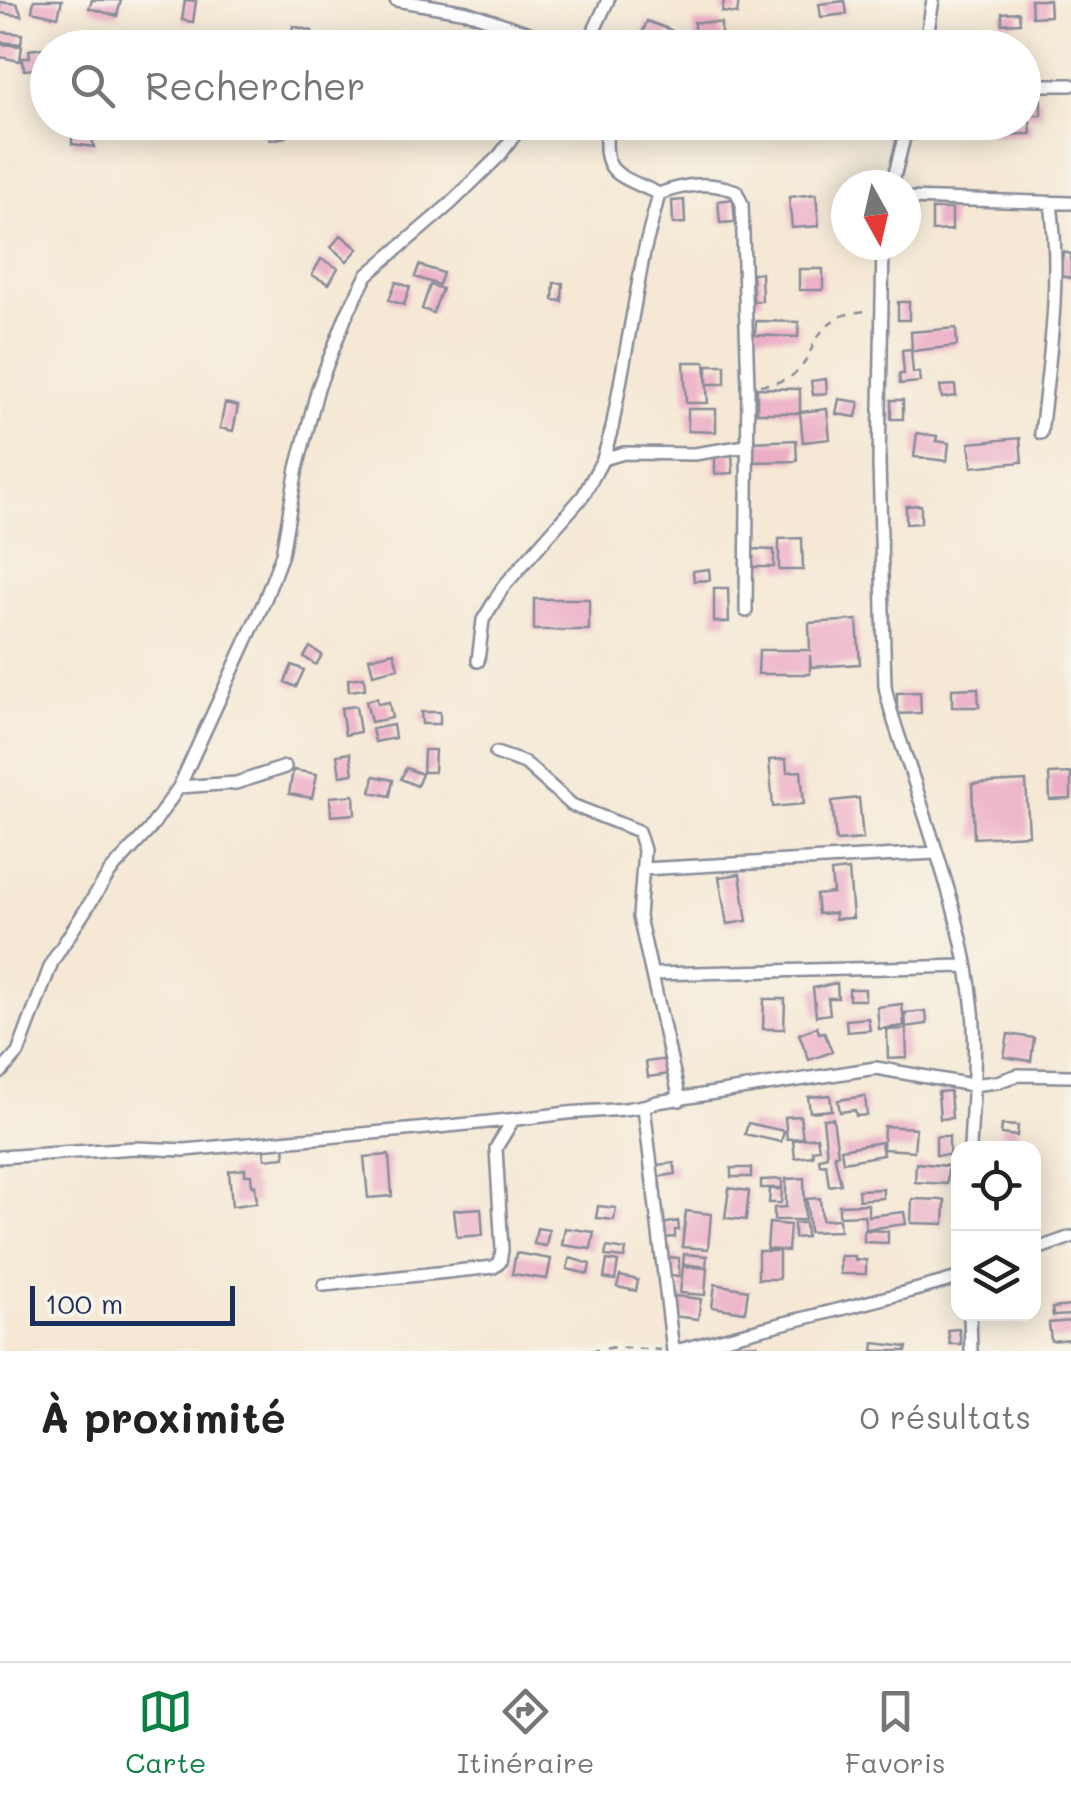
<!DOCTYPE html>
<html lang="fr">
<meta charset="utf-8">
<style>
body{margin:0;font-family:Mali,sans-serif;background:#f2f2f2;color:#222}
.controls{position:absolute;right:30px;bottom:30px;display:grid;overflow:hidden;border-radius:20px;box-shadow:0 5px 25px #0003}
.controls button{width:90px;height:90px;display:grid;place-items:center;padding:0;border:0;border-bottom:2px solid #e0e0e0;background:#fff;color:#222;font:50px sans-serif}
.compass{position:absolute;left:831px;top:170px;width:90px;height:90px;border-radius:50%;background:#fff;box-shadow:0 5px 25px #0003;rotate:172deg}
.scale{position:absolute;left:30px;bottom:25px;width:205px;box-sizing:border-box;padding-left:10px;border:5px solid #1b2f5e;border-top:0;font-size:28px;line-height:35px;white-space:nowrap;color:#1b2f5e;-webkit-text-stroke:8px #f7f3e8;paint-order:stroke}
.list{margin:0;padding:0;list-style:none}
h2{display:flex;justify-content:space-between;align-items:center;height:130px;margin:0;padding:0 40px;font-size:42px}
h2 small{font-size:32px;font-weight:400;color:#767676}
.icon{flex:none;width:55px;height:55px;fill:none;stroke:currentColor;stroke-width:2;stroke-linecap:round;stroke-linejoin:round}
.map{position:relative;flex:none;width:1071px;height:1351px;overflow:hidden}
.search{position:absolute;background:#fff;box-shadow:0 5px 25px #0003;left:30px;right:30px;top:30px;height:110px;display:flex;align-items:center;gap:25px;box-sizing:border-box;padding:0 35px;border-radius:55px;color:#767676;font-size:38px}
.sheet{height:310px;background:#fff}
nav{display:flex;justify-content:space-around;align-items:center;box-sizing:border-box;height:140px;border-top:2px solid #e0e0e0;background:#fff;font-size:28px;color:#767676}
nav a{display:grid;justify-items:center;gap:5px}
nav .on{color:#0b8043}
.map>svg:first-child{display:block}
.building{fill:#ecaec7}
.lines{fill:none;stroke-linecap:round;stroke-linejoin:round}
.minor-casing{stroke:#888c99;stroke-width:16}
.path{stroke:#888c99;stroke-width:2.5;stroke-dasharray:8 8;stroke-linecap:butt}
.minor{stroke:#fff;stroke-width:11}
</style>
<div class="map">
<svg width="1071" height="1351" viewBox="0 0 1071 1351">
<rect width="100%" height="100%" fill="#f7f3e8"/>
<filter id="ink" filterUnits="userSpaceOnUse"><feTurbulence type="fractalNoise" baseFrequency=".01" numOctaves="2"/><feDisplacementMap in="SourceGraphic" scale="20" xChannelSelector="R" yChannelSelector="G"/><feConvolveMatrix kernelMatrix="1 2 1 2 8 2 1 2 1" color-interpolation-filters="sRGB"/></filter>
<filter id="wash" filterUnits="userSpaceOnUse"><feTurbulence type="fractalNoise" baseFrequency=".0048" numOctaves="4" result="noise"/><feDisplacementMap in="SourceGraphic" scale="40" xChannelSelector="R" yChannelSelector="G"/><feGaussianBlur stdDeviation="2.25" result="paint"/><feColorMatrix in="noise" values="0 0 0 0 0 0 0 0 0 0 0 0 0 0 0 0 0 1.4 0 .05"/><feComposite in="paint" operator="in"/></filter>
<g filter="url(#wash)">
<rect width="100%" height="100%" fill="#f5e8d4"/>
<g id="blocks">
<!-- building -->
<path class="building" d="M34,0H62L58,17L32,11Z
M92,0H121L117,16L89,8Z
M185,0L196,1L193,22L182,20Z
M724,0H739L737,14L722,12Z
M1031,0H1049L1050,16L1032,17Z
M845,1L847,14L821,17L819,4Z
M0,2L17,4L22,16L0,13Z
M1019,12L1020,23L1002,24V13Z
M647,21L671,30L664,48L637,46Z
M694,22L721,23V47L694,46Z
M293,26L312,31L310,43L291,39Z
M0,32L22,34L21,44L0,42Z
M0,44L22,46L20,61L0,57Z
M43,48L46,68L24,70L23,58L30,57L29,50Z
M1024,99H1041V115H1024Z
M1024,121H1030L1031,134L994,135L993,122Z
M283,124L285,137L270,140L268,127Z
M72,130L91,133L94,147L72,144Z
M816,194L819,226L792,228L789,197Z
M733,199L735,222L720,223L718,201Z
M684,200L685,223L673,224L672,201Z
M932,209H952V230L932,231Z
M341,235L358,249L347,261L331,247Z
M1063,252L1071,254V278L1060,276Z
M321,259L338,268L329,284L312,275Z
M419,265L443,273L439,285L415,277Z
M799,269H823V290H799Z
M752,273H761L762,301H753Z
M396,282L410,287L404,305L389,300Z
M554,283H563L562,301L553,300Z
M430,285L442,289L433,313L422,309Z
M898,302H909V320H898Z
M756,321L799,322L798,337L755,335Z
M956,328L957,346L912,351L911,332Z
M911,349L913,373L919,372L920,382L900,384L899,374H904L902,350Z
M684,362H705L708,403H686Z
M707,365H725V384H707Z
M826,379L827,393L813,395L811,381Z
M955,385L956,396L942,398L940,386Z
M757,388L800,389V413H757Z
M839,399L859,402L856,417L836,414Z
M891,400H903V419H891Z
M225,403L238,406L233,431L220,428Z
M688,409H716V432L688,431Z
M827,409L830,439L803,442L800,412Z
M917,433L937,436L936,441L949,443L947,461L914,457Z
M1020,438L1022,462L972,467L969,443Z
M796,440L797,461L753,462L752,442Z
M732,451L733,473L715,474V452Z
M921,505V523L906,524V506Z
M802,538L803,570H779V539Z
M751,549L774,550V567H751Z
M709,569L710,580L694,581L693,571Z
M714,588H728L729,622H714Z
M534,599H589V630H534Z
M857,620L860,664L811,667L810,655V674H758L759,650H810L809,623Z
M310,647L322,655L316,665L304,657Z
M394,652L398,668L373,674L369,658Z
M292,665L304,670L296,687L285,682Z
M364,677L365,689L349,691L348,679Z
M978,688L979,707H952V689Z
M920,692L921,713L897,714V693Z
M377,698L378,704L389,702L392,718L371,722L366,701Z
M356,706L360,732L345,735L341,708Z
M421,712H440V724H422Z
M393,725L395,738L375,742L372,729Z
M424,750H435L434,772H423Z
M350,753L353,774L340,776L337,755Z
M786,759L787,772L801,771L804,804L773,807L769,760Z
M406,768L422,774L417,786L401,779Z
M293,770L317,774L312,798L289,794Z
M1071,773V799L1050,800L1049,774Z
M374,776L393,780L390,796L371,792Z
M1026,781L1029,835L974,838L972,784Z
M354,795L355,814L331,816L330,797Z
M859,798L863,839L836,841L832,801Z
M849,870L853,918L835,919V913L818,914L816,895L833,893L831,872Z
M740,874L747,921L727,924L719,877Z
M837,983L838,998H828L830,1014L816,1016L813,988Z
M849,989H865V1000H849Z
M764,999H785L784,1029H763Z
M902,1004L904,1026L879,1029L877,1007Z
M926,1011L927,1024L906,1027L905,1013Z
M868,1018L870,1030L847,1032L846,1020Z
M817,1027L819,1033L824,1032L832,1052L809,1060L799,1034Z
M906,1029L907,1058L888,1059L887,1030Z
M1008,1034L1034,1038L1031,1061L1004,1057Z
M668,1059L670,1074L648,1077L646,1062Z
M950,1091L952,1118L940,1119L938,1092Z
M830,1095L832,1110L810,1112L808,1097Z
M865,1096L867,1115L856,1116L855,1110L840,1112L838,1100Z
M800,1116L803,1138L787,1139L785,1117Z
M833,1118L838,1154H834L841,1184L829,1186L826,1164L820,1165L819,1158L827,1156L823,1119Z
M748,1123L784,1131L781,1142L745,1134Z
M1002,1125L1018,1126L1017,1136L1001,1134Z
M884,1126L916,1128L914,1151L883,1149Z
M936,1136H949V1155H936Z
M817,1137L819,1149L812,1150L813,1156L795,1158L793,1140Z
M881,1142L883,1155L843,1162L841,1149Z
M284,1146L285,1157L265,1159L264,1148Z
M389,1155L392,1196L368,1198L364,1157Z
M674,1163L676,1174L657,1177L656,1165Z
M916,1163L948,1166L947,1184L915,1182Z
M731,1168H751V1177H731Z
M245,1169V1175H251L252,1186L255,1185L257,1203L232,1206L229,1171Z
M804,1178L805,1220H774V1208L786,1207V1179Z
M782,1179V1188H761V1180Z
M729,1188L749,1191L746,1220L725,1218Z
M770,1189H782L781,1203H769Z
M883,1189V1198L859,1200L858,1190Z
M820,1198L822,1220L839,1219L840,1231L809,1232L807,1199Z
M912,1199L945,1200L944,1224L911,1223Z
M868,1204V1216L904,1212L906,1224L866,1229L864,1215L839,1216V1205Z
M598,1206L616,1208L614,1220L596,1218Z
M481,1208L483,1235L457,1237L454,1210Z
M686,1211L711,1214L708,1249L682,1247Z
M678,1221L679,1230H675V1237L663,1238L662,1224Z
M769,1223L790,1225L788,1251L767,1249Z
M794,1223H805L806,1237L794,1238Z
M537,1228L549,1230L546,1246L534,1244Z
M565,1228L594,1232L591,1249L562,1245Z
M864,1230L888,1231V1243L864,1242Z
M607,1247L626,1250L624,1258L605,1256Z
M758,1251H779V1279H758Z
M516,1253L551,1259L547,1279L512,1274Z
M684,1254L707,1256L706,1267L683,1264Z
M840,1256H855V1260H866V1274H840Z
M666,1257L679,1258V1276L665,1275Z
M570,1258L590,1264L588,1274L567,1269Z
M607,1260L618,1262L615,1280L604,1278Z
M683,1266L707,1268L705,1295L680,1293Z
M620,1276L638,1280L636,1291L617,1287Z
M715,1284L748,1290L745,1312L712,1307Z
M675,1296L701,1299L698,1319L672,1316Z
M1071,1306V1315L1053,1316L1052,1308Z
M1071,1321V1339L1051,1341L1049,1323Z
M959,1329L961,1344H950L948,1330Z
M874,1343L907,1347L906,1351H873Z
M757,1344L758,1351H729V1346Z"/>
</g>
</g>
<g filter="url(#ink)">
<use href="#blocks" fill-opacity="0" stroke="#888c99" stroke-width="2.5"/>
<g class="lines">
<defs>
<path id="minor" d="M396,0L467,12L574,48
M586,48L608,0
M925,48L933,0
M1024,85H1071
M608,122C600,175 615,173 659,194C685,184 709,181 736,191L742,204L748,386L746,611
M892,185L908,122
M906,198L1071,203
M883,245L879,462L885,686C891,719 904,749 914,781C937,855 966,933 973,1011C977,1056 972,1103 970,1148
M1041,433C1050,356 1061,280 1051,203
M603,459L624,453L694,454L746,446
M478,661L483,620L503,587L583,496L603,459L612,428L644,252L659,194
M496,753L525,763L572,805L638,831L644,850L639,917L680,1100
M179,787L236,783L285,767
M643,869L935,853
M654,974L965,966
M0,1073L18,1053L52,962L110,872L149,830L179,787L264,602L282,554L297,468L318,388L346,316L367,275L450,204L500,155L524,122
M644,1107L673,1351
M0,1157L135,1148L185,1150C309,1137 435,1130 559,1114C589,1110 630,1112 657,1102L876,1068L972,1085L997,1082L1018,1075L1071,1076
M1034,1250L1071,1237
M324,1285L494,1267L500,1262L502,1250L496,1148L513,1120
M970,1314L971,1351
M676,1351C770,1325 865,1305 958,1278"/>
</defs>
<!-- minor casing -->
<use href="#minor" class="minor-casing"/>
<!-- path -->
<path class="path" d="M760,385C820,380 800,340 837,318C846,313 860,312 870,310
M590,1351L615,1347L661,1350"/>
<!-- minor -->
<use href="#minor" class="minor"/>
</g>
</g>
</svg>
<div class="controls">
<button><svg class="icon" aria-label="locate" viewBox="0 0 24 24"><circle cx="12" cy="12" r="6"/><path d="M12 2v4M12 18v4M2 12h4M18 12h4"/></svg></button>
<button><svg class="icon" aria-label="layers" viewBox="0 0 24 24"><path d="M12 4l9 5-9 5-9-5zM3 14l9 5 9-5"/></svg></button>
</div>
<svg class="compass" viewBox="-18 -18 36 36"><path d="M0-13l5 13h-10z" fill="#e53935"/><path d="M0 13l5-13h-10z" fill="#767676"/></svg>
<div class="scale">100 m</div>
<div class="search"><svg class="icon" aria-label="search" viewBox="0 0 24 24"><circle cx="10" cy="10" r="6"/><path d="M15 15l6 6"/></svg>Rechercher</div>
</div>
<section class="sheet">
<h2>À proximité<small>0 résultats</small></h2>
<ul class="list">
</ul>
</section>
<nav>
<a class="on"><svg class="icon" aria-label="map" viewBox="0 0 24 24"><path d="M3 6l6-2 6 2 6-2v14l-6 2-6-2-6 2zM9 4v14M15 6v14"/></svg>Carte</a>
<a><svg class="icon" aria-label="directions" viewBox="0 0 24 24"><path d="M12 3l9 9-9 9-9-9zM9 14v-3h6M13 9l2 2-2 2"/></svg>Itinéraire</a>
<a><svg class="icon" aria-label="saved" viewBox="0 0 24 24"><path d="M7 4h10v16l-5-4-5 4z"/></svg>Favoris</a>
</nav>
